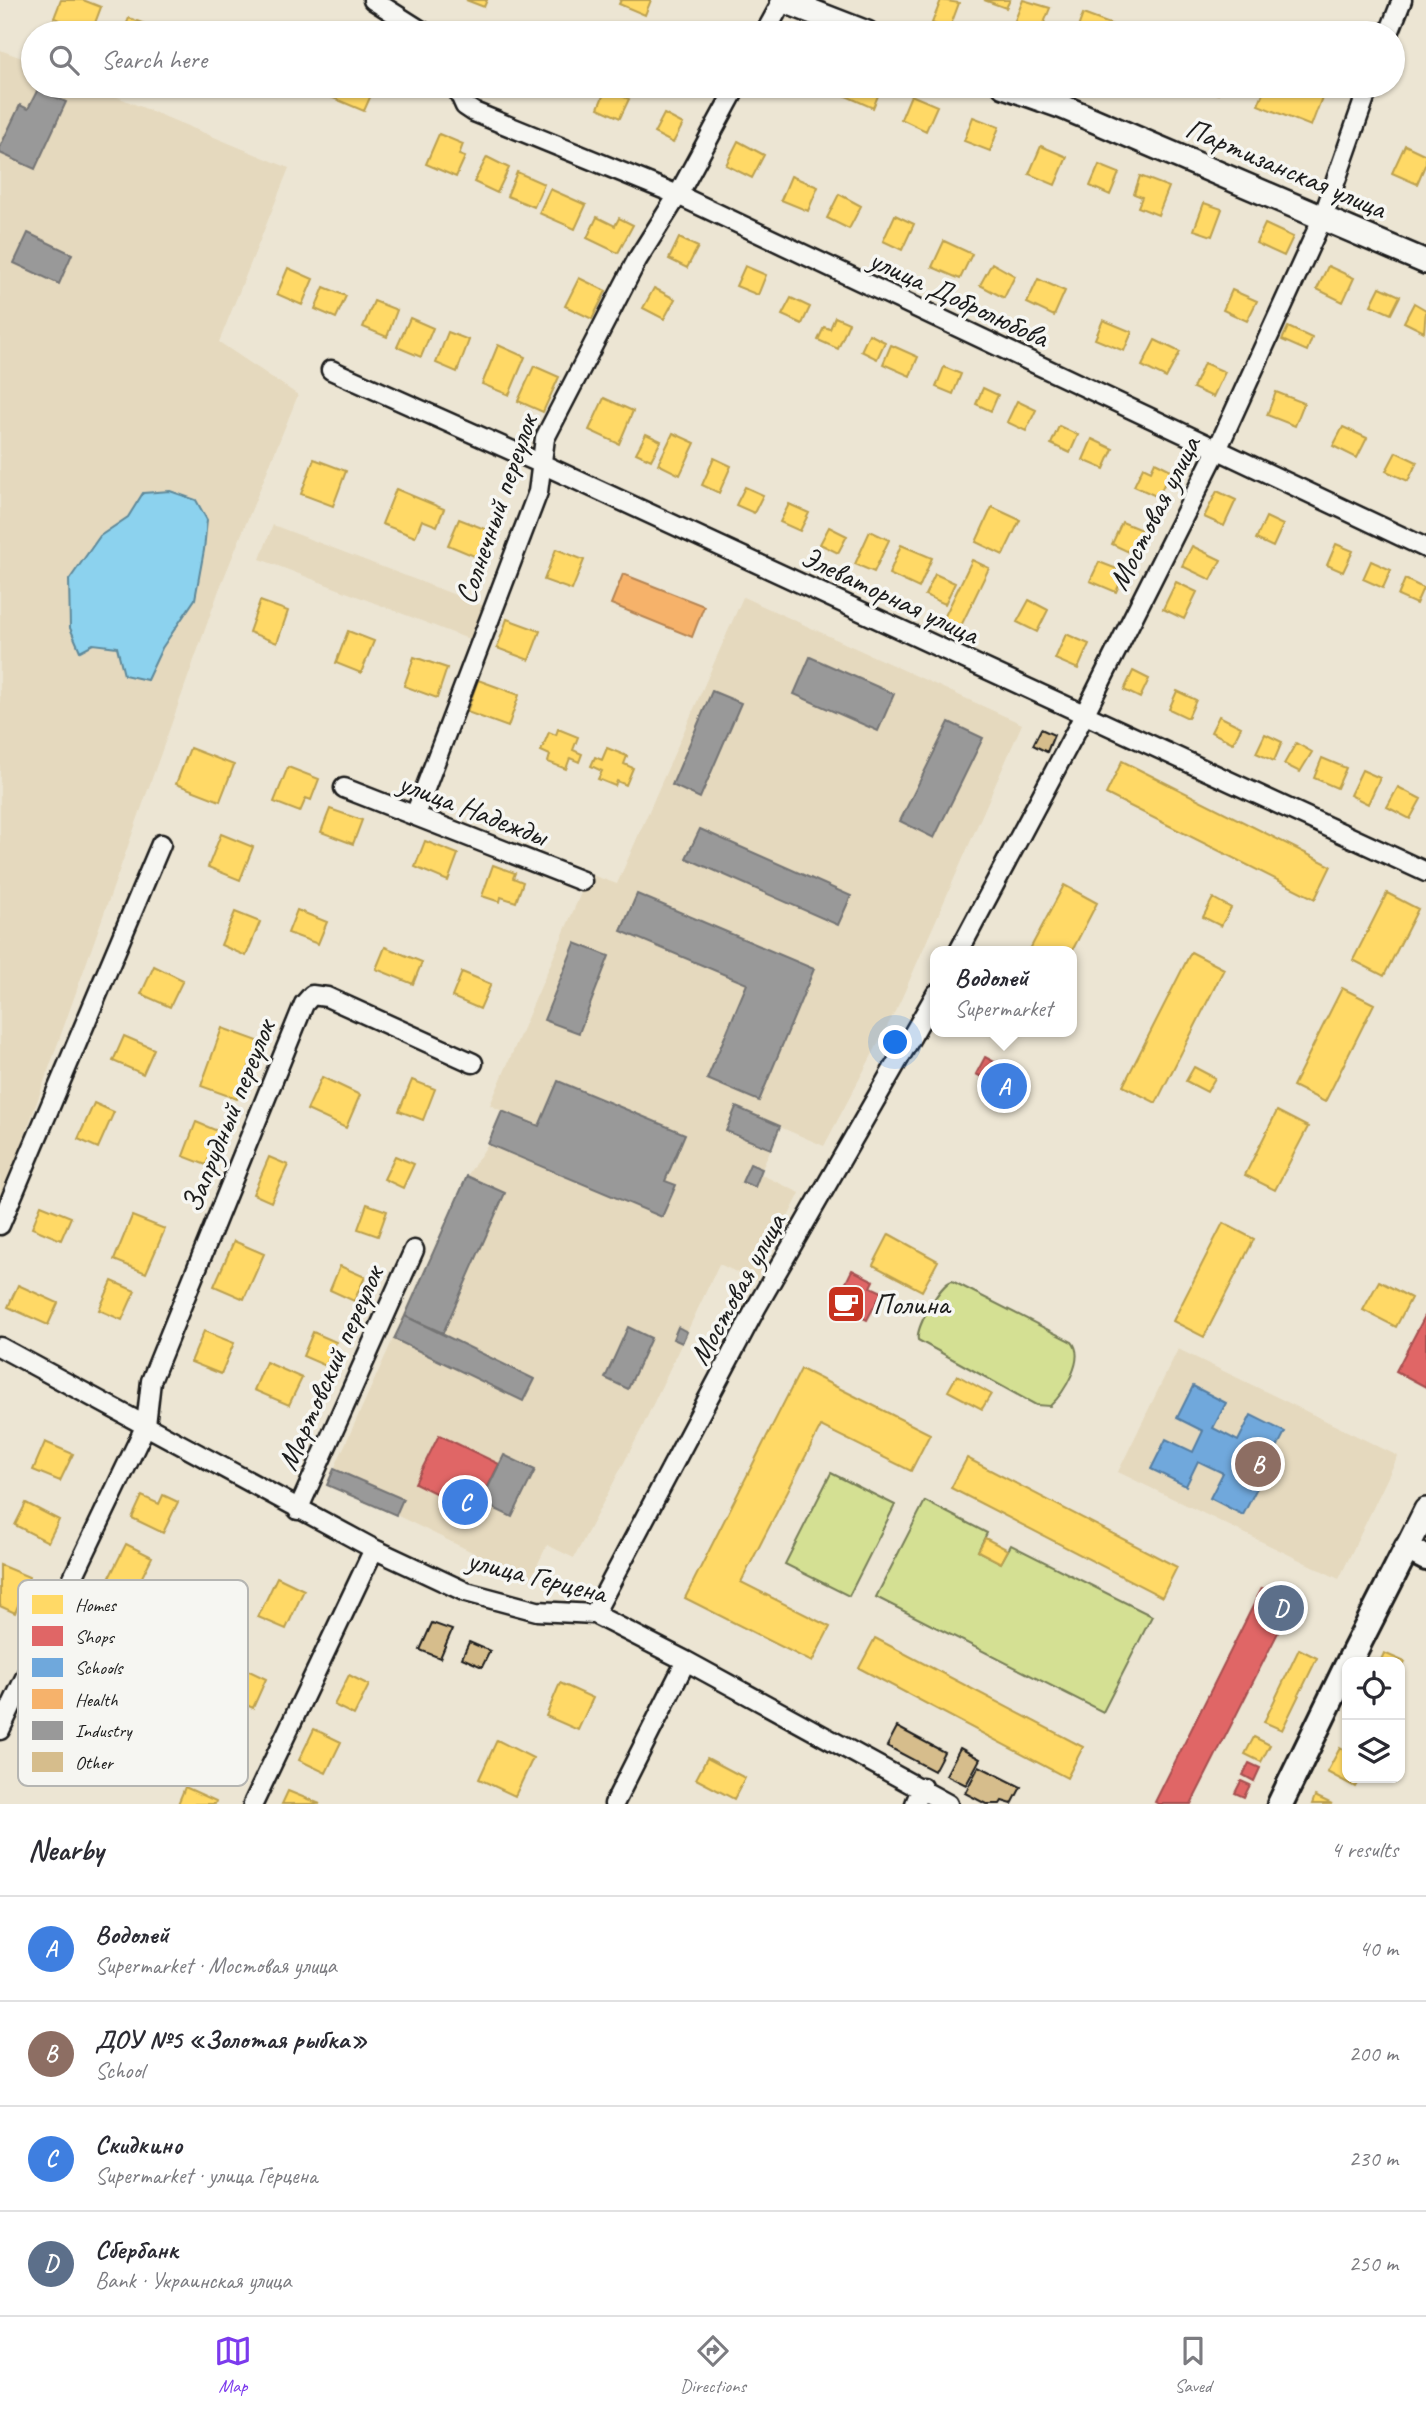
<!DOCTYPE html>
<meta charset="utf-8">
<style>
body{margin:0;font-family:Caveat,sans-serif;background:#f2f2f3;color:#2b2b33}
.controls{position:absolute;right:21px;bottom:21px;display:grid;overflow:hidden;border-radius:14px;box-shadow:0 2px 5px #0004}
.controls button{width:63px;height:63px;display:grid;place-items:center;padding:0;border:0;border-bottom:2px solid #e1e1e2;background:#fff;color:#2b2b33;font:35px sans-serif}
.you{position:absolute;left:896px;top:1043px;width:24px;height:24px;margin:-18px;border:5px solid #fff;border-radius:50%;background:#1a73e8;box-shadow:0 0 0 10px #1a73e833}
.badge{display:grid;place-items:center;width:46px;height:46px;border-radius:50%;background:#7c3aed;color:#fff;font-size:23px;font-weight:700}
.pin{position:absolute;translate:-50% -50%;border:4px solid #fff;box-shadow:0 2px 7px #0006}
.popup{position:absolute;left:930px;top:946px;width:147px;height:91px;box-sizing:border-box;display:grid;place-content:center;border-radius:14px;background:#fff;filter:drop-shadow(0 2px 5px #0005);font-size:23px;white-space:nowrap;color:#7c7c81}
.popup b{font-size:26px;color:#2b2b33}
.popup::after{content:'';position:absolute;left:50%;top:100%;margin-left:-14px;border:14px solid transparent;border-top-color:#fff}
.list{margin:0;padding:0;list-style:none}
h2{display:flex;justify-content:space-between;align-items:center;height:91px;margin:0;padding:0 28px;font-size:30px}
h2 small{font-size:23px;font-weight:400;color:#7c7c81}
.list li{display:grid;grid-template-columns:46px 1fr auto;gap:21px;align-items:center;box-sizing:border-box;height:105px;padding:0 28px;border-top:2px solid #e1e1e2}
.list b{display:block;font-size:26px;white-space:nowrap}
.list p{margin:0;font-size:23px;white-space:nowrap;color:#7c7c81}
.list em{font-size:23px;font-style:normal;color:#7c7c81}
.icon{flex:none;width:38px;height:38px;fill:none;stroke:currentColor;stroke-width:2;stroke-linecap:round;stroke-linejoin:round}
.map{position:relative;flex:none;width:1426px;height:1804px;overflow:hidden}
.search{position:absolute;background:#fff;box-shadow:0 2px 5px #0004;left:21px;right:21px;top:21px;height:77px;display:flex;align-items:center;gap:18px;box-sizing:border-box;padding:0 24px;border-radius:38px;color:#7c7c81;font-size:26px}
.sheet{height:511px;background:#fff}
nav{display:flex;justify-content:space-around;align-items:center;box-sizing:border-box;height:98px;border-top:2px solid #e1e1e2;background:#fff;font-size:19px;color:#7c7c81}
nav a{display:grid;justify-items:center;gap:4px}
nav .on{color:#7c3aed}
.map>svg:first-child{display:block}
.built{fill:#e5d9be}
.green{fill:#d4e093;stroke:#787e58;stroke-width:2}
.water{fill:#8cd2ee;stroke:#5f899a;stroke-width:2}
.homes{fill:#ffd966;stroke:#bba050;stroke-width:2}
.shops{fill:#e06666;stroke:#a55050;stroke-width:2}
.schools{fill:#6fa8dc;stroke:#567ea2;stroke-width:2}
.health{fill:#f6b26b;stroke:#b58553;stroke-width:2}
.industry{fill:#999;stroke:#747474;stroke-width:2}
.building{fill:#d6bd8c;stroke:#1c1c1c;stroke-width:2}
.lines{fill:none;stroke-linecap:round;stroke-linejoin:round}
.minor-casing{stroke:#1c1c1c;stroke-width:23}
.tertiary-casing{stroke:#1c1c1c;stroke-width:28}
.secondary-casing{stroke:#1c1c1c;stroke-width:30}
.minor{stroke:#f6f6f2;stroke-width:18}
.tertiary{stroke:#f6f6f2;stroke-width:23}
.secondary{stroke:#f6f6f2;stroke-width:24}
.labels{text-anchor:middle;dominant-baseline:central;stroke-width:7;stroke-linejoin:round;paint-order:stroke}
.street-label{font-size:30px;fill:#1c1c1c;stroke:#f6f6f2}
.poi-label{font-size:30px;fill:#1c1c1c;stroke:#f6f6f2;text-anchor:start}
.key{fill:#f6f6f2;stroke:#b5b5b2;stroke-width:2}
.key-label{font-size:19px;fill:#1c1c1c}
</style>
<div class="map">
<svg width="1426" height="1804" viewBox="0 0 1426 1804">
<rect width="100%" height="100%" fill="#ece5d3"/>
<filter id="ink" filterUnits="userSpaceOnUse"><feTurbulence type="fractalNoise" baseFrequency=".0143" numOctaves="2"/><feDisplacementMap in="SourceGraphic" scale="14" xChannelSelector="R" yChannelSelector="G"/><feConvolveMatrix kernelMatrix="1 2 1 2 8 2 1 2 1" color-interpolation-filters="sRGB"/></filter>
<g filter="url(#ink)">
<!-- built -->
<path class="built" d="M0,50L33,62V86H91L289,168L219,342L298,395L219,590L0,1206Z
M273,525L484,606L471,640L260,559Z
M743,597L1022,724L900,1002L824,1146L780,1127L760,1174L800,1193L756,1281L719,1264L641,1430L574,1558L547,1545L530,1580L396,1515L402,1500L334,1469L467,1176L488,1144L502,1111L490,1105L589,874L617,884Z
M1178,1349L1398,1456L1339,1579L1118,1472Z"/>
<!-- green -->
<path class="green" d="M952,1281L1072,1342C1086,1358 1064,1393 1050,1406L1036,1405L918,1340C915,1328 940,1284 952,1281Z
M831,1473L895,1505L849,1596L785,1564Z
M925,1501L987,1533L978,1551L1001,1563L1011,1545L1152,1616L1103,1712L876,1597Z"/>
<!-- water -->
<path class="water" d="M170,491L196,500L207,520L204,550L195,599L162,648L147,680L124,675L117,647L93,644L80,651L70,628L69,580L100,536L128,517L143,493Z"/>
<!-- homes -->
<path class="homes" d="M61,0H83L101,7L92,31L54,18Z
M466,0H487L484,7Z
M621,0H651L645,15L619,4Z
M941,0L959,3L949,30L932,23Z
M984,0H1010L1006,8Z
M1023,0L1050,8L1040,33H1026L1012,28Z
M1083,14L1134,33H1076Z
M129,18L168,33H123Z
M705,22L728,31L727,33H700Z
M330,86H375L364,111L326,95Z
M814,86H838L834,95Z
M851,86H882L873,108L846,96Z
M1197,86H1222L1218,94Z
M1266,86H1308L1324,92L1311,126L1258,105Z
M606,89L629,99L620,118L598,108Z
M911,95L937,106L926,131L901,119Z
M664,114L683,124L673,143L654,133Z
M973,117L999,127L990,151L964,141Z
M439,134L463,144L459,155L465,157L456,177L426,164Z
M738,141L764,155L752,178L726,165Z
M1405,145L1426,155V163L1417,184L1392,173Z
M1041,146L1067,157L1055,185L1029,174Z
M487,157L509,168L497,193L474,182Z
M1099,165L1119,173L1110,195L1090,186Z
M517,172L544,184L534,207L507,196Z
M791,176L818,187L808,211L781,200Z
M1140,176L1169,187L1158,215L1138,207L1142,197L1134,194Z
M550,189L586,205L575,229L539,213Z
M839,194L861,206L849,229L827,218Z
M1204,203L1222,209L1212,236L1194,230Z
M895,215L914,224L902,250L883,241Z
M597,217L615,226L619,218L633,225L618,253L587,238Z
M1265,224L1293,237L1284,256L1256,243Z
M679,238L698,247L687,268L669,259Z
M944,241L972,254L960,279L932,267Z
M992,263L1015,276L1004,298L980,285Z
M745,266L766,275L758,295L736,286Z
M1328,266L1354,278L1343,302L1317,289Z
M288,268L313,279L302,305L277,294Z
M579,278L606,291L592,319L565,306Z
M1038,279L1065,291L1054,316L1027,303Z
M324,287L346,296L336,318L315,309Z
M1380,287L1400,296L1391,314L1371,305Z
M654,288L675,299L664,319L643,308Z
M1232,290L1257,301L1247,321L1223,310Z
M791,298L810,307L802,324L782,315Z
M374,301L397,310L387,337L363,327Z
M1414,303L1426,310L1424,332L1404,322Z
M835,317L849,323L838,349L818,340L824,327L830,329Z
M410,318L433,328L421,357L397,347Z
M1103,320L1132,332L1124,351L1095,339Z
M1288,327L1312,338L1307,351L1282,340Z
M448,332L469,340L457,372L436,363Z
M869,334L885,342L877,359L861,351Z
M1155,340L1180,352L1166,378L1142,366Z
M498,345L525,357L509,395L482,384Z
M891,345L918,357L910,376L883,364Z
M1204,363L1225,372L1213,397L1193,388Z
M534,366L559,377L543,412L518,401Z
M944,367L961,374L953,394L936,387Z
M983,388L998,395L991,411L976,404Z
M1276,392L1304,403L1295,426L1267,415Z
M604,398L633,411L619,444L589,430Z
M1017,401L1036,410L1026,431L1007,422Z
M1059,426L1078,435L1070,453L1051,444Z
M1343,427L1367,438L1357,458L1333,446Z
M673,433L695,443L680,475L658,464Z
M646,434L661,441L651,460L636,453Z
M1092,439L1113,449L1104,469L1083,460Z
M1396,452L1417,462L1408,481L1386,471Z
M714,458L731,466L719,493L702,485Z
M314,459L346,471L333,506L301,494Z
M1155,462L1171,470L1158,497L1134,486L1143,467L1151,471Z
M745,487L763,495L754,513L736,505Z
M396,489L444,509L437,526L422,520L415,537L382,524Z
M1217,491L1236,500L1224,526L1204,517Z
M789,504L809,513L800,531L780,522Z
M992,507L1020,520L1003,555L976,542Z
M1266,517L1283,525L1273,547L1256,539Z
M459,519L490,531L479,558L448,545Z
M1122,522L1144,531L1133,554L1112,544Z
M829,527L847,536L838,553L820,544Z
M870,531L889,540L874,572L855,564Z
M1336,544L1353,551L1343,572L1327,565Z
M901,545L932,558L919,588L889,574Z
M1192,546L1221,560L1211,580L1182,566Z
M556,549L584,560L572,590L544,580Z
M972,560L989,568L959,630L942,622Z
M1371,561L1391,570L1383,588L1363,579Z
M1099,562L1125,572L1116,592L1090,581Z
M935,574L955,583L945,604L925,595Z
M1405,579L1423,588L1416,604L1398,596Z
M1176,582L1197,592L1184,619L1163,609Z
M1029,600L1048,610L1037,632L1017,622Z
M260,601L288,611L277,643L249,632Z
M507,619L540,631L529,660L497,648Z
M348,631L374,641L361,673L336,663Z
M1066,634L1089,644L1078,669L1055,659Z
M414,657L447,668L437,698L404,686Z
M1133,671L1149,679L1140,698L1124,690Z
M478,680L519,695L508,727L467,712Z
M1177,691L1196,700L1188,718L1169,709Z
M1219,716L1241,727L1233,743L1211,732Z
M558,729L578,737L573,750L582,754L579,762L570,758L566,769L548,762L550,755L541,751L549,732L556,735Z
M1265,734L1282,742L1274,761L1256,753Z
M1296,743L1312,752L1300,772L1284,764Z
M190,748L234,765L220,801L176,784Z
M607,748L627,756L624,764L633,768L626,785L617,781L615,786L598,779L602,771L591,766L595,757L602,760Z
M1322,758L1346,768L1337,788L1314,778Z
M1122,761L1331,866L1315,899L1106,794Z
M288,767L319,779L311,800L306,798L300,812L274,802Z
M1362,770L1380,778L1368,804L1350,795Z
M1398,787L1421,799L1410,819L1387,807Z
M330,809L362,820L353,844L321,832Z
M221,834L253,847L240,880L208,867Z
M425,841L458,854L448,881L415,867Z
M493,865L515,873L513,878L523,882L516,902L501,897L500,902L482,896Z
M1064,885L1097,903L1072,951H1029Z
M1387,893L1418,909L1384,976L1353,960Z
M1213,898L1231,908L1221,926L1203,917Z
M297,910L327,922L318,944L288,933Z
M235,912L260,922L246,956L221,945Z
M385,947L422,962L413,984L376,969Z
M1191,952L1224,969L1156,1103L1123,1086Z
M154,966L183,980L170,1007L141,994Z
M462,972L491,984L480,1009L452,997Z
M1342,988L1374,1004L1325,1102L1293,1086Z
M222,1028L266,1044L260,1058L253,1056L237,1099L201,1086Z
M124,1036L154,1049L143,1074L113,1061Z
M1194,1067L1215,1078L1207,1092L1186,1081Z
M322,1077L360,1095L346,1128L307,1110Z
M412,1080L435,1089L423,1120L399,1111Z
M94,1103L114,1112L98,1148L78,1139Z
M1277,1111L1308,1127L1275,1190L1245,1175Z
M196,1122L220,1132L206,1165L183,1156Z
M395,1156L414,1164L403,1188L384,1179Z
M269,1157L288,1165L271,1202L253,1194Z
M367,1204L387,1211L378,1236L358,1229Z
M41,1205L71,1217L61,1240L32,1228Z
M132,1216L165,1229L146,1273L114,1260Z
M1223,1223L1254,1239L1204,1337L1173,1321Z
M889,1234L938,1261L922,1291L873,1265Z
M234,1241L264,1254L244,1299L214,1286Z
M340,1266L365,1277L354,1301L330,1290Z
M112,1281L135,1291L122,1320L99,1310Z
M1379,1281L1411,1298L1396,1327L1363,1310Z
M18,1285L58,1303L48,1325L8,1307Z
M204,1331L234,1343L221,1374L191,1362Z
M313,1332L336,1342L326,1366L303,1356Z
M266,1362L302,1378L289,1405L254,1390Z
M801,1369L930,1434L911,1471L821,1426L741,1582L830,1627L812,1662L685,1598Z
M957,1375L991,1394L982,1409L948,1391Z
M45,1442L73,1454L60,1481L33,1470Z
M967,1458L1177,1567L1162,1597L951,1488Z
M163,1495L178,1502L163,1533L132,1518L142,1496L159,1504Z
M26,1503L59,1520L48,1542L15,1525Z
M985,1538L1008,1550L1001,1563L978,1551Z
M126,1544L152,1557L134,1593L108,1580Z
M0,1565L29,1577L15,1613L0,1606Z
M277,1577L304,1590L286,1629L258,1617Z
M106,1601L141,1618L127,1646L115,1641L109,1653L86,1642Z
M875,1638L1083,1747L1067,1778L859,1668Z
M1299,1649L1317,1658L1282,1730L1264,1722Z
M1384,1653L1405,1662L1400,1673V1662H1380Z
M237,1665L266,1679L253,1708L224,1695Z
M349,1675L369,1685L354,1715L334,1705Z
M61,1681L95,1697L82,1725L48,1709Z
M560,1683L593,1698L578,1730L546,1716Z
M38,1722L71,1737L55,1771L22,1756Z
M314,1729L341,1742L326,1773L299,1760Z
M219,1731L245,1742L234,1767L208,1756Z
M1254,1737L1270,1745L1261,1762L1245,1754Z
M497,1740L533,1758L515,1796L479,1779Z
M1340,1748L1347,1752V1778H1360L1355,1787L1327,1772Z
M707,1758L745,1778L734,1799L696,1779Z
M185,1787L216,1801L215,1804H178Z
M288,1791L320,1804H282Z
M1315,1796L1332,1804H1312Z"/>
<!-- shops -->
<path class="shops" d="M985,1057L1015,1073L1006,1090L976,1074Z
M852,1270L874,1281L871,1287L882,1292L867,1320L835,1305Z
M1426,1314V1387L1396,1371Z
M439,1435L499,1464L475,1513L415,1483Z
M1262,1588L1293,1603L1191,1804H1159L1155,1802Z
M1249,1763L1260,1768L1254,1781L1243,1775Z
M1241,1781L1250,1785L1244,1797L1235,1793Z"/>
<!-- schools -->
<path class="schools" d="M1193,1386L1226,1403L1213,1428L1238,1441L1251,1415L1285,1432L1268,1465L1243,1453L1234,1471L1259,1484L1243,1515L1210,1498L1223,1473L1198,1461L1186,1486L1151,1469L1166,1439L1193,1452L1203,1431L1177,1418Z"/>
<!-- health -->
<path class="health" d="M623,574L704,606L692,637L611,604Z"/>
<!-- industry -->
<path class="industry" d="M38,89L66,102L35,169L0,153V147L20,105L28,109Z
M28,233L72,254L59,284L14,263Z
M810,657L894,694L878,731L794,694Z
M712,691L741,703L700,798L672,785Z
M949,722L983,738L934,838L900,821Z
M700,829L851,896L838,925L686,858Z
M637,894L814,969L759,1101L707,1079L747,984L621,931Z
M575,943L609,956L579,1033L544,1020Z
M558,1081L685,1134L665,1181L676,1185L662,1217L488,1144L502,1111L539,1126Z
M736,1107L780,1126L771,1149L726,1131Z
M750,1164L762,1169L755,1187L742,1182Z
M467,1176L505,1193L443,1333L405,1316Z
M405,1316L534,1379L523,1401L394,1339Z
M628,1327L651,1338L628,1389L605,1378Z
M678,1327L687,1332L682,1343L673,1339Z
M504,1455L535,1470L512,1517L481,1502Z
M334,1469L403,1499L396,1515L327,1485Z"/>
<!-- building -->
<path class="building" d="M1041,729L1054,735L1047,752L1033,745Z
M432,1623L452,1630L440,1658L420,1650Z
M469,1642L490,1651L482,1667L462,1658Z
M897,1727L944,1752L934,1771L887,1746Z
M960,1748L980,1759L966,1785L946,1775Z
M979,1766L1021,1787L1012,1804L1002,1801L1000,1804H986L965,1793Z"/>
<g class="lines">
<defs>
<path id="minor" d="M373,0L425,33
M765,33L783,0
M1389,33L1402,0
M456,86L465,106L474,112L678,195L1426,548
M331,370L542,464L1426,872
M344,788L582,881
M415,815L538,492L545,438L637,260L678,195L737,86
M959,951L1077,729L1216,452L1323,217L1369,86
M0,1225L161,844
M0,1347L374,1549L466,1592L537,1611L594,1614L686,1661L948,1804
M298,1510L414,1250
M594,1614L756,1308L936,994
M0,1730L146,1425L151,1381L304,1004L312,995L327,997L473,1063
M253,1804L374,1549
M614,1804L686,1661
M915,1804L922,1787"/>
<path id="tertiary" d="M782,0L867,33
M1004,86L1063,107L1426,262
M1407,1548L1426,1510"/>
<path id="secondary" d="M1349,1662L1407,1548L1426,1558
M1280,1804L1347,1666"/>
</defs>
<!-- minor casing -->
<use href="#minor" class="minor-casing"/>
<!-- tertiary casing -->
<use href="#tertiary" class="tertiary-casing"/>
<!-- secondary casing -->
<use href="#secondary" class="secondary-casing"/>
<!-- minor -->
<use href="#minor" class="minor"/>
<!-- tertiary -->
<use href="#tertiary" class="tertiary"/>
<!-- secondary -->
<use href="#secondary" class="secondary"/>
</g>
</g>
<!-- icons -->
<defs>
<symbol id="cafe-square" viewBox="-11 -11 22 22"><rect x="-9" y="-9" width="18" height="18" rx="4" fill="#c8321e" stroke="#f6f6f2"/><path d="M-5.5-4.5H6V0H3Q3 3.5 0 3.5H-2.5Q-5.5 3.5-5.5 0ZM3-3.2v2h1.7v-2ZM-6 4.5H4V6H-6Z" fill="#fff"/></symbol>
</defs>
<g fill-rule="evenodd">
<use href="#cafe-square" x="824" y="1282" width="44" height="44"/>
</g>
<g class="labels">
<!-- street labels -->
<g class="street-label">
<text transform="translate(1286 168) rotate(23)">Партизанская улица</text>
<text transform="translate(959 298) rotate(25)">улица Добролюбова</text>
<text transform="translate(496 509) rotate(-71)">Солнечный переулок</text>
<text transform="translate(1154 513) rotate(-63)">Мостовая улица</text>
<text transform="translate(890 595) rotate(25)">Элеваторная улица</text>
<text transform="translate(473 809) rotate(21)">улица Надежды</text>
<text transform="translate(228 1116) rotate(-68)">Запрудный переулок</text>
<text transform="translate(737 1289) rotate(-61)">Мостовая улица</text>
<text transform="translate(330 1368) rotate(-66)">Мартовский переулок</text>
<text transform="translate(537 1576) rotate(14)">улица Герцена</text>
</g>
<!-- poi labels -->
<g class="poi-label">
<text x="873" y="1304">Полина</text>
</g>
</g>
<!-- legend -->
<rect x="18" y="1580" width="230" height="206" rx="10" class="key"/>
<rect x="32" y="1595" width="31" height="19" fill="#ffd966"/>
<rect x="32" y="1626" width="31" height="20" fill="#e06666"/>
<rect x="32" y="1658" width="31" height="19" fill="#6fa8dc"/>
<rect x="32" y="1689" width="31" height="20" fill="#f6b26b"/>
<rect x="32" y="1721" width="31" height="19" fill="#999"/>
<rect x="32" y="1752" width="31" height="20" fill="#d6bd8c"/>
<g class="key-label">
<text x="75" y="1611">Homes</text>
<text x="75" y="1643">Shops</text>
<text x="75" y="1674">Schools</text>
<text x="75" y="1706">Health</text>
<text x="75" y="1737">Industry</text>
<text x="75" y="1769">Other</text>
</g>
</svg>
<div class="controls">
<button><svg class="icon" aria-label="locate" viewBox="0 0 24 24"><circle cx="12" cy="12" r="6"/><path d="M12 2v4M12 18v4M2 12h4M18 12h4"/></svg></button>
<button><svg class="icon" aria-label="layers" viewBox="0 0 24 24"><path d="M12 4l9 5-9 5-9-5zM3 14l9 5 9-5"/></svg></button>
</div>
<div class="you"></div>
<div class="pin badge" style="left:1004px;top:1086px;background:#3f7fe0">A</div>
<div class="popup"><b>Водолей</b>Supermarket</div>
<div class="pin badge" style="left:1258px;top:1464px;background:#8d6e63">B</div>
<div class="pin badge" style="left:465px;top:1502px;background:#3f7fe0">C</div>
<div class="pin badge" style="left:1281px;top:1608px;background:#5c6f8a">D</div>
<div class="search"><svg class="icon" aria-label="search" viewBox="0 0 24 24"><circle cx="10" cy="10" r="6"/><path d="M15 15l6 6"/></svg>Search here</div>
</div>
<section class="sheet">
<h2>Nearby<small>4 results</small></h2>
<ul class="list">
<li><span class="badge" style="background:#3f7fe0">A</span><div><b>Водолей</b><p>Supermarket · Мостовая улица</p></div><em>40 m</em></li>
<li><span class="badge" style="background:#8d6e63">B</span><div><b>ДОУ №5 «Золотая рыбка»</b><p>School</p></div><em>200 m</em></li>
<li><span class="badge" style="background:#3f7fe0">C</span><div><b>Скидкино</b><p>Supermarket · улица Герцена</p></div><em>230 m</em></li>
<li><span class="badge" style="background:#5c6f8a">D</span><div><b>Сбербанк</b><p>Bank · Украинская улица</p></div><em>250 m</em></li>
</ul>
</section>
<nav>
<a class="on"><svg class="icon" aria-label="map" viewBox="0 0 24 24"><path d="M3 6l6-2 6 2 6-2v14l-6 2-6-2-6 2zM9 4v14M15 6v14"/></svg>Map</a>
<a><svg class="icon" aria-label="directions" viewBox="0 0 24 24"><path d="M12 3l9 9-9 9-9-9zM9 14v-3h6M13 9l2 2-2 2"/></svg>Directions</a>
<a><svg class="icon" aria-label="saved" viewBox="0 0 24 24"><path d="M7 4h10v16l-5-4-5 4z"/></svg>Saved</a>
</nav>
